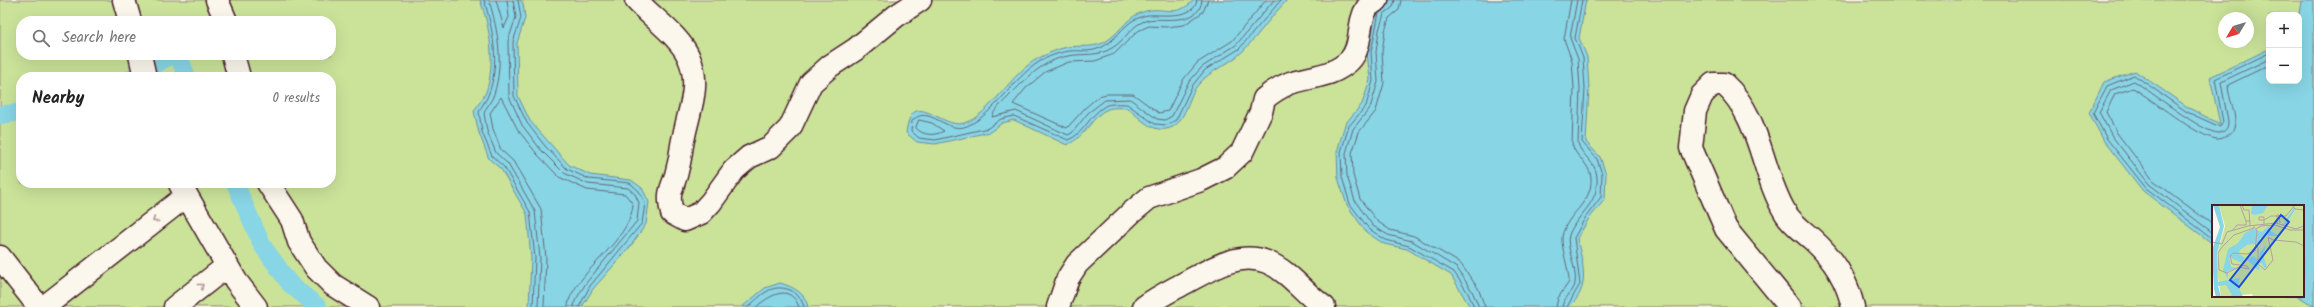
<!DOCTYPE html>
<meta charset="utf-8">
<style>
body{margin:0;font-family:Kalam,sans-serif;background:#f6f6f6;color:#222}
.controls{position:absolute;right:12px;top:12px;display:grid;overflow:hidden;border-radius:8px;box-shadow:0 4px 16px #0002}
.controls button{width:36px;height:36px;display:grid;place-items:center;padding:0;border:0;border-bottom:1px solid #e0e0e0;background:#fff;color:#222;font:20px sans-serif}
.compass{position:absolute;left:2218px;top:12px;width:36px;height:36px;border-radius:50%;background:#fff;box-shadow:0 4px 16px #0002;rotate:232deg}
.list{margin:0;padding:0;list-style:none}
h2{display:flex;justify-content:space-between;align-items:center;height:52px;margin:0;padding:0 16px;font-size:17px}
h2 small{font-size:13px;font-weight:400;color:#767676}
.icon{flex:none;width:22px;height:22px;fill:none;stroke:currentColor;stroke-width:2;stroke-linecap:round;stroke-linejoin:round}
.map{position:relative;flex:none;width:2314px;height:307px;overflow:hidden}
.search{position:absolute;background:#fff;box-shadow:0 4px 16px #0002;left:16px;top:16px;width:320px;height:44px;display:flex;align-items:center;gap:10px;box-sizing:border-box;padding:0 14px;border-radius:16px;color:#767676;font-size:15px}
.panel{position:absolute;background:#fff;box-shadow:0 4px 16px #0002;left:16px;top:72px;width:320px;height:116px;border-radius:16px}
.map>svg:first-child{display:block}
.green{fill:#cae399;stroke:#8a8162;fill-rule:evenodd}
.water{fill:#88d5e6;stroke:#6f8c9b}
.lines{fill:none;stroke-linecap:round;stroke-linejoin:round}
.shore{stroke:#636876;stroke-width:1}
.canal{stroke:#88d5e6;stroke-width:18}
.minor-casing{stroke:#4a1f2b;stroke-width:25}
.minor{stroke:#fbf7ec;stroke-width:22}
.oneway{stroke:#ab9695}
.inset-river{fill:none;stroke:#88d5e6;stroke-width:2}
.inset-road{fill:none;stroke:#b4a19f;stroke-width:1}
.view{fill:#1d4ed8;fill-opacity:0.15;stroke:#1d4ed8;stroke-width:2}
.inset-edge{fill:none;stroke:#4a1f2b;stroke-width:2}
</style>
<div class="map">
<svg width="2314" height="307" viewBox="0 0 2314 307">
<rect width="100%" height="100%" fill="#fbf7ec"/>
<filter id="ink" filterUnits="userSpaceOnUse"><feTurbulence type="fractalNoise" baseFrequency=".025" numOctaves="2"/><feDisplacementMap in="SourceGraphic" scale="8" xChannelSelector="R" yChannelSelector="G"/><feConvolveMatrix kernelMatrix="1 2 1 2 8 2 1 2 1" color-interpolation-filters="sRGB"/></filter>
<g filter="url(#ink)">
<!-- green -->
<path class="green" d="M0,0H2314V307H0ZM2269,15H2299V81H2269ZM2224,18H2248V42H2224ZM21,21H331V55H21ZM21,77H331V183H21ZM2213,206H2303V296H2213Z"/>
<!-- water -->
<path class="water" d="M480,0H520L523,3L525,18L517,43L518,96L530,121L569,165L590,175L631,180L642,188L649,202L646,224L630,247L593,289L582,307H529L531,258L527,214L501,169L489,159L479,133L474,111C478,105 483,98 486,92C496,64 490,27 480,0Z
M1194,0H1287C1271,16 1259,35 1243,51C1228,66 1212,68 1197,86C1187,99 1185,127 1166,129C1151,132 1138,116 1127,108C1121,108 1113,107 1108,109C1093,114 1086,137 1067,145L1014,120L1002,123L990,132L935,144L917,142L906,133C912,85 941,130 964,123C991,115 1011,72 1039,58C1047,54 1057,49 1067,47C1081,45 1096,49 1108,40C1122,30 1128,15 1146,11C1166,6 1175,19 1194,0Z
M1389,0H1586L1579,38L1587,57L1589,88L1586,142L1600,157L1606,174L1605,199L1588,220L1577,239C1583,264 1591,288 1569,307H1470L1451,275L1407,249L1384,244L1366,232L1347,205L1338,178L1337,152L1345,124L1362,104L1370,80L1367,52L1370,28L1376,8Z
M2301,0H2314V306L2298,296H2303V206H2213V244L2143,191L2104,141L2089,113L2104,82L2135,71L2189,108L2220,124L2210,77L2269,49V81H2299V15Z
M780,283C793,287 805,292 808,307H742L765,288Z"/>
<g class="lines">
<!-- shore -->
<path class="shore" d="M484,0C493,29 500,64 489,93C487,100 481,106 479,112L482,132L492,156L504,167L530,212L535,258L533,307
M489,0C498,31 504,63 494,94C492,101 486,107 484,113L487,131L496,153L508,164L535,211L540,258L538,307
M496,0L504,28L509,17L507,0
M513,0L516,17L508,41L509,96L522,125L541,150L564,173L588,184L628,188L635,194L639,203L637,221L586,283L575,301L574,307
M518,0L521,18L513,42L514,96L527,123L545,146L567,169L589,179L630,183L639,191L645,203L642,223L590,286L579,307
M1197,0C1195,20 1161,14 1149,15C1144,15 1136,19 1132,21C1118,31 1112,46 1094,50C1086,52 1077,50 1070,51C1060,52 1047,57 1039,62C1011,80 996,113 967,126C947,135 928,103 912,121L911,131L919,138L935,140L988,128L1001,119L1014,116L1068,140C1084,134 1089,115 1105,106C1110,103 1120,104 1127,104L1155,124L1166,125L1176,120L1192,86L1205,70L1239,49L1281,0
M1202,0C1200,27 1161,17 1148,20C1131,24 1126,40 1112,48C1098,57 1084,53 1068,56C1043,60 1026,79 1009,96C1004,102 994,109 992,117L1016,111L1068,135L1072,133L1088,113L1105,100L1130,99L1157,119L1165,120L1172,116L1188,83L1202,67L1236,45L1274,0
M1208,0L1203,12L1184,25L1166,27L1149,26L1138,31L1114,54L1095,61L1069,62L1045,72L1026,88L1013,104L1067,128L1085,108L1099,96L1106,94H1133L1159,113L1168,111L1183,80L1197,63L1232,41L1266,0
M1395,0L1393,7L1384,14L1379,30L1376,52L1378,82L1370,108L1353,129L1346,153L1347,176L1355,201L1373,226L1388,235L1412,241L1457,268L1472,291L1479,307
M1401,0L1399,10L1389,18L1385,31L1382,52L1384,83L1376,111L1359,132L1352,153L1353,175L1360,199L1377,221L1390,230L1414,236L1460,263L1478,288L1485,307
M1379,13L1371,52L1373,81L1366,106L1349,126L1341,152L1342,177L1350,204L1369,229L1386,240L1409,246L1454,272L1468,293L1474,307
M919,120L932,123L944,131C935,136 923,136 916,128Z
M2213,225L2153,180L2117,133L2106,112L2115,94L2133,88C2152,99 2197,137 2217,139C2224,139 2231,135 2234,128C2238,115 2228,98 2228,85L2269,65
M2213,233L2149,184L2112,136L2099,112L2111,90L2134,81C2149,90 2204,134 2219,133C2225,132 2228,128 2228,122L2221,82L2269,59
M2213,239L2146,188L2107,139L2093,113L2107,86L2134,75L2187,112L2220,127L2223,122L2215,79L2269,53
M544,307L546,258L541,209L513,161L501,150L493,129L490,113L501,97L518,130L537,154L559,177L587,190L625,194L633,204C631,235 593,261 576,287C572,294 568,299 568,307
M748,307C762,295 771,283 790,290C797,293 802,300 804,307
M756,307C769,296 790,282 799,307
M1556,307L1558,298L1569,282C1569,269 1561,248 1562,237C1566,213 1593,204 1591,178C1590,163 1575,157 1572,144L1574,88L1572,61L1564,39L1571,0
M1562,307C1563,298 1573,293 1575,284C1578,269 1565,247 1569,235C1578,212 1599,205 1597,177C1596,161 1581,156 1578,143L1580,88L1578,59L1570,38L1577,0
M1567,307L1580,284L1574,238L1585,218L1601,197L1602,174L1597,159L1582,142L1585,88L1583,58L1575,38L1582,0"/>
<!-- canal -->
<path class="canal" d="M178,55L187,77
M133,77L172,55
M0,115L21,112
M235,183L262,245L290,284L318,307"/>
<defs>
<path id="minor" d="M124,0L130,21
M217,0L226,21
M636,0C651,17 681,37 689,58C701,85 689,110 684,136C681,146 681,157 678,167C674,189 666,188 672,213L685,220L701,213L711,202L734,170L749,157L771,147L790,128L811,83L830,66L856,49L896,16L920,0
M140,55L145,77
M233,55L239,77
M268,183L292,220L299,242L316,268L333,285L368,307
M180,184L236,281L256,307
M0,257L39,307
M44,307L186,196
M175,307L227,266
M1058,307L1068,278L1077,264L1131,213L1149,198L1201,180L1225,168L1242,152L1261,112L1264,99C1272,92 1280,87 1290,83C1311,76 1333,77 1350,60C1363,46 1357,23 1367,8C1369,5 1374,2 1377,0
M1144,307C1156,298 1168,292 1181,285C1206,272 1237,250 1267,262C1289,271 1305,294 1324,307
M1790,307L1726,229L1691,148L1695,111L1702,95L1713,84H1724C1761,117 1761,172 1785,212C1791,223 1804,232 1813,240C1834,259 1847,280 1853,307"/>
</defs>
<!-- minor casing -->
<use href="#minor" class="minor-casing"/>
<!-- minor -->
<use href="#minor" class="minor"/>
</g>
<!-- one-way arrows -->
<defs><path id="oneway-chevron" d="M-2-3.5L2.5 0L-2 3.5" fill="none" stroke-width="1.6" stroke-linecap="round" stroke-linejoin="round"/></defs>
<g class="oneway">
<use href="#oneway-chevron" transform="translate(155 220) rotate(142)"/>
<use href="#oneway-chevron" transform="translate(201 286) rotate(-39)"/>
</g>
</g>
<!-- overview -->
<g transform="translate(2212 205)">
<rect width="92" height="92" fill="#fbf7ec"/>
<path d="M7,0H92V92H41L40,89L9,92L5,66L6,46L13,21Z" fill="#cae399"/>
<path d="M1,0H7L12,21L5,49L6,77L28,73L26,81L31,92H15L20,90L14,80L6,81L9,92H4L2,84L0,45L8,22ZM36,0H56L51,8L43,10L39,9L40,1ZM57,21V25L67,31H57L54,26L52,33H48L47,38L35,40L28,45L27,49L33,53L30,58L17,52L19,62L26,63L16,66V74L11,65L16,44L26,38L33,28L41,24L50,27ZM54,40L51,50L55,62L52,63L50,58L46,59L48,64L46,65L34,54L42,51L47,56L48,47Z" fill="#88d5e6"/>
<path class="inset-river" d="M72,20L83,3"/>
<path class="inset-road" d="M28,0L34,16M30,0L32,5H37L38,21M80,0L83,4L92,5M65,18V10H67L68,18M52,19V12H47V15H52L59,11H74L83,0M42,21V23L22,30L10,42L6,48L7,65L15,68L27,62L37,64L35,61L20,59L18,51L21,48L35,49L43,46L45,26L43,23M44,24L49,21L63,20L78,25H92M20,26L25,20H34V16H38M0,37L10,39L15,27L36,21L64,18L84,24L92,21M43,39L46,43V59L53,65L61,55L56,32L61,35L84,37L92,41"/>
<path class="view" d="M69,10L77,17L27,82L18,75Z"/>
<rect width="92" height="92" class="inset-edge"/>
</g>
</svg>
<div class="controls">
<button>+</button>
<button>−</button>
</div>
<svg class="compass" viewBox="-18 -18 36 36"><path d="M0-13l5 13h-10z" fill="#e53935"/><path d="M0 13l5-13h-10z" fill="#767676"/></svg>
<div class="search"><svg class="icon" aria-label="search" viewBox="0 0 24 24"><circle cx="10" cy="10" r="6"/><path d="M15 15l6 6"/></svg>Search here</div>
<section class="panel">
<h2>Nearby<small>0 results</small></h2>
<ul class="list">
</ul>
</section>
</div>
